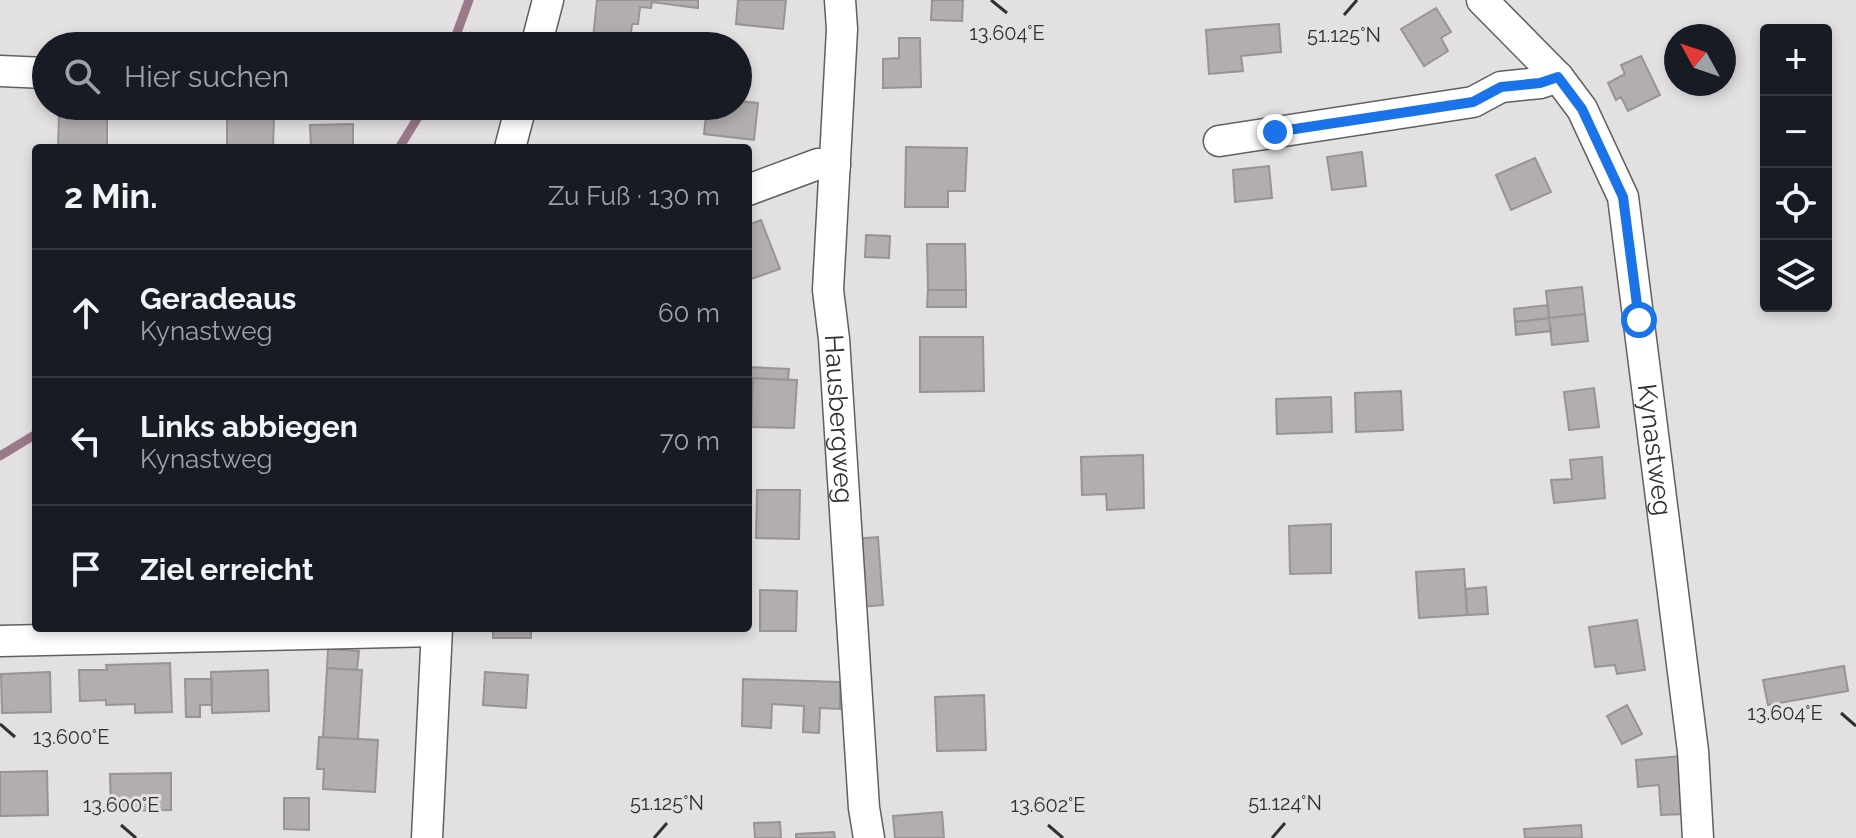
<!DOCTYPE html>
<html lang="de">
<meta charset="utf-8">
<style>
body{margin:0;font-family:Raleway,sans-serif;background:#242831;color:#f1f3f6}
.controls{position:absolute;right:24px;top:24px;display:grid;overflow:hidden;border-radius:8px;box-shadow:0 4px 12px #0003}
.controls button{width:72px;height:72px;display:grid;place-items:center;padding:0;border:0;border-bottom:2px solid #363941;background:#171b24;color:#f1f3f6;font:40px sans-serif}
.compass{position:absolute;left:1664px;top:24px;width:72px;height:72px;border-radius:50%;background:#171b24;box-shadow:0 4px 12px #0003;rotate:310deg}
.stop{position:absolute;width:24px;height:24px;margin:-18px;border:6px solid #1a73e8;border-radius:50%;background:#fff}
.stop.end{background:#1a73e8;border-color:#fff;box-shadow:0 2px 8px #0008}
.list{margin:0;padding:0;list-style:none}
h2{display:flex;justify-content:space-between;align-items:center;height:104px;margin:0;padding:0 32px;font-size:34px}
h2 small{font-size:26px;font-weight:400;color:#9ea1a6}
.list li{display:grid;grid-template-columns:52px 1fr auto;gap:24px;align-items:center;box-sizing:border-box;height:128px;padding:0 32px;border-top:2px solid #363941}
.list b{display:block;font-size:30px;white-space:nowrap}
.list p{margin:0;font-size:26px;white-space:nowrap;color:#9ea1a6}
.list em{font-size:26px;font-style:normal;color:#9ea1a6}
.icon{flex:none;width:44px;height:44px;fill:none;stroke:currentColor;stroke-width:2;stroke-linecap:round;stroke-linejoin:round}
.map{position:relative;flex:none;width:1856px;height:838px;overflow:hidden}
.search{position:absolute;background:#171b24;box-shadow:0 4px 12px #0003;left:32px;top:32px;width:720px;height:88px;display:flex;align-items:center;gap:20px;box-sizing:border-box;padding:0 28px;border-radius:44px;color:#9ea1a6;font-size:30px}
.panel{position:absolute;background:#171b24;box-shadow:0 4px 12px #0003;left:32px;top:144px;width:720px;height:488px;border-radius:8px}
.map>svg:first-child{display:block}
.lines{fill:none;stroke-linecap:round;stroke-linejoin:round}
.stream{stroke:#99798a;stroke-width:9}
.building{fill:#b2aeb0;stroke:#979495;stroke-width:2}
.minor-casing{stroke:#615f60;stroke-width:33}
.minor{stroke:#fff;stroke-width:30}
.route{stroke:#1a73e8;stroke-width:10}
.ticks{fill:none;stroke:#313031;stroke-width:3}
.labels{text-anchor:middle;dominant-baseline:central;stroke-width:6;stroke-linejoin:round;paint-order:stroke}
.street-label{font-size:26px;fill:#313031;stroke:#e3e0e1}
.ticks-label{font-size:20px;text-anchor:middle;fill:#313031;stroke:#e3e0e1;stroke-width:6;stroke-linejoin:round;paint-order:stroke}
</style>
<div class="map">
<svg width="1856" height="838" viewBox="0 0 1856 838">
<rect width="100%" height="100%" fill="#e3e0e1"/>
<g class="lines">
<!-- stream -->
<path class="stream" d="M452,46L469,0
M399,148L425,106
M0,456L36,434"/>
</g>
<!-- building -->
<path class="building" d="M597,0H698V8L652,2L651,8L640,7L638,24H632L630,42L593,38Z
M738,0H786L783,29L736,24Z
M932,0H963L962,21L931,20Z
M1436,8L1451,32L1441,38L1448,51L1424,66L1401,29Z
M1279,24L1281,52L1241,56L1243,71L1209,74L1206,30Z
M899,38H920L921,87L883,88V59L899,58Z
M1641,56L1660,95L1628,111L1621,97L1616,100L1608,83L1625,74L1621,65Z
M738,101L758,103L754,140L704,134L707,106H738Z
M59,114H107V148H58Z
M227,118H274L273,148H227Z
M353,124V148H311L310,125Z
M906,147L967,148L965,191H948V207H905Z
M1362,152L1366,186L1332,190L1327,157Z
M1535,158L1551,192L1511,210L1496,175Z
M1269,166L1272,198L1235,202L1233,170Z
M761,220L780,269L748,280V225Z
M866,235L890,236L889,258L865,257Z
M927,244H965L966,290H928Z
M1582,287L1585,314L1549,318L1546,291Z
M928,290H966V307H927Z
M1548,305L1549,318L1515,322L1514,309Z
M1585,314L1588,341L1552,345L1549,318Z
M1549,318L1551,331L1516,335L1515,322Z
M920,337H983L984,391L920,392Z
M749,367L789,369L788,380L748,378Z
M753,378L797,380L794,428L751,427Z
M1594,388L1599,427L1569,430L1564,392Z
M1401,391L1403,430L1356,432L1355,393Z
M1331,397L1332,432L1277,434L1276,399Z
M1143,455L1144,508L1107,510L1106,494L1082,495L1081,457Z
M1602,457L1605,498L1554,503L1551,480L1572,479L1570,460Z
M757,490H800L799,539L756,538Z
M1331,524V573L1290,574L1289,526Z
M878,537L883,605L860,607L854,539Z
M1464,569L1467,615L1419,618L1416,572Z
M1486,587L1488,614L1467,615L1466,589Z
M760,590L797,591L796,631H760Z
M1637,620L1645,670L1617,674L1615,665L1595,667L1589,627Z
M493,628H531V638H493Z
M328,649L359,651L357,670L327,668Z
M170,663L172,712L135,713V704L106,705V700L80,701L79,670H107L106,665Z
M1844,666L1848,691L1768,705L1763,680Z
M327,668L362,670L358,739L323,737Z
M268,670L269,711L212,713L211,672Z
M50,672L51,712L2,713L1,674Z
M485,672L528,675L526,708L483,705Z
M185,679H212V705H200V717H186Z
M743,679L840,682V709L820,708L819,733L803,732L804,706L772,704L771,728L742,726Z
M984,695L986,750L937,751L935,697Z
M1627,705L1642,734L1622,744L1607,716Z
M319,737L378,740L375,792L323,789L324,769H317Z
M1682,756L1686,814L1661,815L1659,785L1638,787L1636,760Z
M47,771L48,815L0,816V772Z
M171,773V810L111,811L110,774Z
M284,798H309V830L284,829Z
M942,812L944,838H895L893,816Z
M780,822L781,838H755L754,823Z
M1581,825L1582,838H1525L1524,829Z
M834,832L835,838H796V834Z"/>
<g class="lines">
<defs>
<g id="minor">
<path id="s1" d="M840,0L842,29L828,290L834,339L864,808L869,838"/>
<path id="s2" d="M1482,0L1558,77L1582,109L1623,197L1693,751L1698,838"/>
<path d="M536,46L548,0"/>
<path d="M0,71L46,73"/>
<path d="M1219,141L1473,102L1501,87L1540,83L1558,77"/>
<path d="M510,148L521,106"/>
<path d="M748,190L818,164L835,165"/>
<path d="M0,641L436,631"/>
<path d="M427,838L437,628"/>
</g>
</defs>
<!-- minor casing -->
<use href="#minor" class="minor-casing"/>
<!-- minor -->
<use href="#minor" class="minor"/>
</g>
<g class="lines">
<!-- route -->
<path class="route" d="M1275,132L1473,102L1501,87L1540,83L1558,77L1582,109L1623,197L1639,320"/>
</g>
<!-- ticks -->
<path class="ticks" d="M991,0L1007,13M1344,15L1357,0M1841,713L1856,726M0,724L15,737M121,825L136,838M1048,825L1063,838M654,838L667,823M1272,838L1285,823"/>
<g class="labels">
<!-- street labels -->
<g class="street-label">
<text stroke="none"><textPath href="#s1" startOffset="420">Hausbergweg</textPath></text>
<text stroke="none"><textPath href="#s2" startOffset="500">Kynastweg</textPath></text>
</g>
</g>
<g class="ticks-label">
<text x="1007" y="40">13.604°E</text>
<text x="1344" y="42">51.125°N</text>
<text x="1785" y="720">13.604°E</text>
<text x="71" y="744">13.600°E</text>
<text x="667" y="810">51.125°N</text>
<text x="1285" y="810">51.124°N</text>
<text x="121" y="812">13.600°E</text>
<text x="1048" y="812">13.602°E</text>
</g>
</svg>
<div class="controls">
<button>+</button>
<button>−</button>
<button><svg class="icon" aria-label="locate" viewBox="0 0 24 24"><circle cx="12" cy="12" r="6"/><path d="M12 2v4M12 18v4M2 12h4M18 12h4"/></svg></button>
<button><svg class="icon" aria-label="layers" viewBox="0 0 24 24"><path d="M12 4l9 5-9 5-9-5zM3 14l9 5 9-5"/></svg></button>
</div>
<svg class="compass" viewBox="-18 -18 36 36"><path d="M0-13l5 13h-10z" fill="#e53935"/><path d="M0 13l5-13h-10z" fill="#9ea1a6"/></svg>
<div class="stop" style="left:1639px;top:320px"></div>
<div class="stop end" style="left:1275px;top:132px"></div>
<div class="search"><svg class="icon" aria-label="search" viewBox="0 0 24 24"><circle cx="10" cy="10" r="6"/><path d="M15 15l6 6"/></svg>Hier suchen</div>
<section class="panel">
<h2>2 Min.<small>Zu Fuß · 130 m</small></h2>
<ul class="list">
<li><svg class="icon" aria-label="ahead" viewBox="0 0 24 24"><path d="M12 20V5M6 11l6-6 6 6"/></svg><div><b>Geradeaus</b><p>Kynastweg</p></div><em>60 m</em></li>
<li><svg class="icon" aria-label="left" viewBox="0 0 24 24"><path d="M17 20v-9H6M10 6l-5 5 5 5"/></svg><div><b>Links abbiegen</b><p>Kynastweg</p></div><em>70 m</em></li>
<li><svg class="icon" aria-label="arrive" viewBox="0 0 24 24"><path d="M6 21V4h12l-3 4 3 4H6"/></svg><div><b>Ziel erreicht</b></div></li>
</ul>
</section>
</div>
